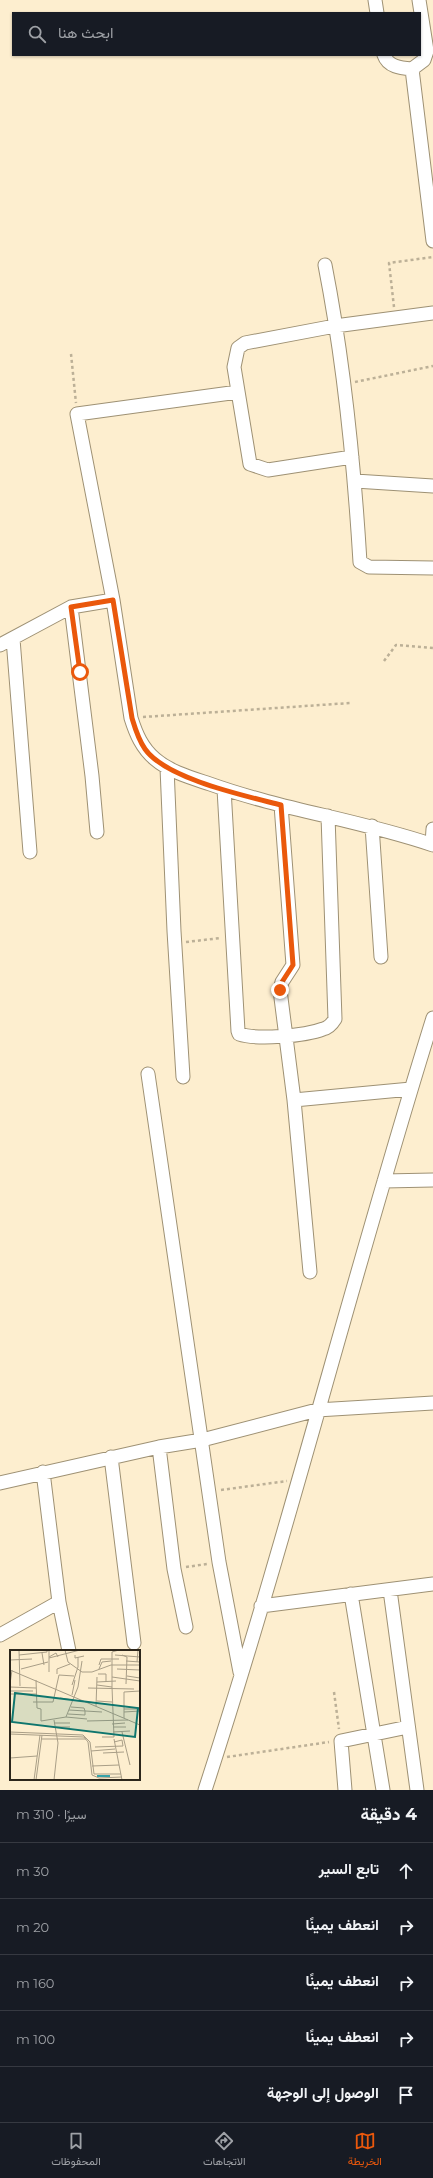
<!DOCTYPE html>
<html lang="ar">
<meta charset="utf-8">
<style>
body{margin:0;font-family:Montserrat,Vazirmatn,sans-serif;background:#242831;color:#f1f3f6;direction:rtl}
.stop{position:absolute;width:12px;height:12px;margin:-9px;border:3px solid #ea580c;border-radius:50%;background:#fff}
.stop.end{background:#ea580c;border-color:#fff;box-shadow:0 1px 4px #0008}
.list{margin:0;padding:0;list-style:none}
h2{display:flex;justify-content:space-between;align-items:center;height:52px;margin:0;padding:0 16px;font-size:17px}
h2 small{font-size:13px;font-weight:400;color:#9ea1a6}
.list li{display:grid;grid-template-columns:26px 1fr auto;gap:12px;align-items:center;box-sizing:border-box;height:56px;padding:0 16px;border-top:1px solid #363941}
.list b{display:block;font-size:15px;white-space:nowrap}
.list em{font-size:13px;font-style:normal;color:#9ea1a6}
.icon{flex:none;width:22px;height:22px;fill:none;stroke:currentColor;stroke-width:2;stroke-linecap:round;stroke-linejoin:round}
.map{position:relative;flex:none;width:433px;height:1790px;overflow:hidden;direction:ltr}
.search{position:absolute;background:#171b24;box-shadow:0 1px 3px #0004;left:12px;right:12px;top:12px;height:44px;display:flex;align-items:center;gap:10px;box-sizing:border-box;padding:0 14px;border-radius:0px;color:#9ea1a6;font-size:15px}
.sheet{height:332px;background:#171b24}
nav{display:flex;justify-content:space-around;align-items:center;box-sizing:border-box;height:56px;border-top:1px solid #363941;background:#171b24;font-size:11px;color:#9ea1a6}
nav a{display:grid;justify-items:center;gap:2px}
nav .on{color:#ea580c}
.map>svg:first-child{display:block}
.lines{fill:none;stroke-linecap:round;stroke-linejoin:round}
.minor-casing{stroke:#9e9174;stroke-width:15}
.path{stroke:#bcb097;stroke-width:2.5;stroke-dasharray:3 3;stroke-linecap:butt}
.minor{stroke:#fff;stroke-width:13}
.route{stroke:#ea580c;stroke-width:5}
.inset-river{fill:none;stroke:#38a3a8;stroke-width:2}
.inset-road{fill:none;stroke:#a99e87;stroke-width:1}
.view{fill:#0f766e;fill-opacity:0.15;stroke:#0f766e;stroke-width:2}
.inset-edge{fill:none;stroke:#2c261b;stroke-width:2}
</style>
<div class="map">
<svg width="433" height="1790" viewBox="0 0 433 1790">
<rect width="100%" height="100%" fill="#fdeecf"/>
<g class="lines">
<defs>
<path id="minor" d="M375,0L377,13
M384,55C388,67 401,68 412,69L424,60L427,51L419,0
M412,69L433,241
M325,265C344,362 354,463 360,562L369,567L433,568
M238,392L77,414L113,600L131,718C136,734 142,748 155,759C170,772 192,778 210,784C283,810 360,820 433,845
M352,457L268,470L250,464L234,367L238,348L245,343L335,326L433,313
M355,481L433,486
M71,607L92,776L97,832
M13,639L30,852
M0,645L71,607L113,600
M167,768L174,931L183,1077
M224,789L238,1031L239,1034C257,1040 305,1036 323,1029C328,1028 332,1024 335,1019L328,816
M281,805L293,965L282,982L280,990L294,1100L310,1272
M372,826L381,957
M432,844L433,829
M148,1074L219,1562L240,1672
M294,1100L411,1089
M384,1181L433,1180
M159,1447L174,1569L186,1627
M111,1457L134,1643
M43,1472L59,1602L69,1651
M0,1483L159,1447L202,1440L317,1410L433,1403
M390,1590L417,1790
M351,1594L383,1790
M261,1606L433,1584
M0,1635L59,1602
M205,1790C288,1535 353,1274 433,1018
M345,1790L341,1741L408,1727"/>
</defs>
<!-- minor casing -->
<use href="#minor" class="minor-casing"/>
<!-- path -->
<path class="path" d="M394,307L389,263L433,257
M71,354L76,403
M355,382L433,366
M384,661L396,645L433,648
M143,717L350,703
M186,942L221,938
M221,1490L287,1481
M186,1567L207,1564
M334,1692L339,1729
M227,1757L329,1742"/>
<!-- minor -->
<use href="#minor" class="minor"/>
</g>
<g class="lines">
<!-- route -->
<path class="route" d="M80,672L71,607L113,600L132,718C135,728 138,739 145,749C166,779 246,796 281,805L293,965L282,982L280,990"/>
</g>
<!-- overview -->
<g transform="translate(10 1650)">
<rect width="130" height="130" fill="#fdeecf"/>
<path class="inset-river" d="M87,126H100"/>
<path class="inset-road" d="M9,0L10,36M39,0V22M55,0L58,12L72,22H82L101,15H130M32,3L34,15M9,5L37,2V0M65,5V8L74,6M105,5L130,7M112,5L117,7L116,34M39,7L46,3L48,7M39,8L70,0M0,10L22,9M116,11L130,12M127,12L128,0M89,15L91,9H109M11,19L38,12M89,19L92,12L101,11M107,19L130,20M0,20L130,75M47,24V19L60,14M88,24H96V32M117,26L130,28M102,27L130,31M26,30L27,58L31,59V71L56,67L77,69M87,32L106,31M0,34L2,20M62,35L68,17V7M87,35L102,37V2L109,0M0,37L26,38M78,38L124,39M0,41H23M0,44H27M62,45L65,30M50,48L63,50M87,51L102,52M23,52H43L49,25L64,26M86,56L87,27M61,57L74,58L75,61M114,59H130M59,60L92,62M114,62L130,61M58,64L75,65V61M56,67L68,37L72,11M114,68V42L130,41M77,71L118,70M44,73H60M102,74L115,73M46,77H60M103,77H116M0,82L73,85L80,92L84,124H111M103,82L120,81M112,82L120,115M0,84L74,87L78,92L82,125L89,128L112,127M92,87H104L102,37M32,89H76M104,89L112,130M85,97L113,96L112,90L104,92M81,101L105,99M93,103L114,102M0,108L27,106M82,116L109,115M24,130L30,85M26,130L32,85M44,130L48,93L44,70"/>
<path class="view" d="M5,43L128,58L125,87L2,72Z"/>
<rect width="130" height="130" class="inset-edge"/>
</g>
</svg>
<div class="stop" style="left:80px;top:672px"></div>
<div class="stop end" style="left:280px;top:990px"></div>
<div class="search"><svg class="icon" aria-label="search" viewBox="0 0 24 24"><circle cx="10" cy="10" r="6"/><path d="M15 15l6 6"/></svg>ابحث هنا</div>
</div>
<section class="sheet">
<h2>4 دقيقة<small>سيرًا · 310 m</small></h2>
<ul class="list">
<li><svg class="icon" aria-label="ahead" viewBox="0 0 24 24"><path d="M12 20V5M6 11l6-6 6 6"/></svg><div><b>تابع السير</b></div><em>30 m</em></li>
<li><svg class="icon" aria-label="right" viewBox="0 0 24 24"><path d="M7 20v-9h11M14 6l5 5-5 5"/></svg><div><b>انعطف يمينًا</b></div><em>20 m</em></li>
<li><svg class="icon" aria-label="right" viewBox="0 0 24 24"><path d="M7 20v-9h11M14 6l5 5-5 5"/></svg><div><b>انعطف يمينًا</b></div><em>160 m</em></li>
<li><svg class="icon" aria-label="right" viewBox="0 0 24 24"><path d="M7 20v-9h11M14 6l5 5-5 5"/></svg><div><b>انعطف يمينًا</b></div><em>100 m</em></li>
<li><svg class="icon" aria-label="arrive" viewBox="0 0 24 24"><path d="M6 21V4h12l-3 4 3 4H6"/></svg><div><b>الوصول إلى الوجهة</b></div></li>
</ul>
</section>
<nav>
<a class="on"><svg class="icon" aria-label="map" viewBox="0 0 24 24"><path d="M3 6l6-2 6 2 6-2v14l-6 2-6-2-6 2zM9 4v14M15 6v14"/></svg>الخريطة</a>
<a><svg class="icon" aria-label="directions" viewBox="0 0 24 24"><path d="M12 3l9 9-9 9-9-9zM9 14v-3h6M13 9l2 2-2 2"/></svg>الاتجاهات</a>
<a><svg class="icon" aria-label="saved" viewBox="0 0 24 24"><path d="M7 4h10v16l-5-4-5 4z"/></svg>المحفوظات</a>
</nav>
